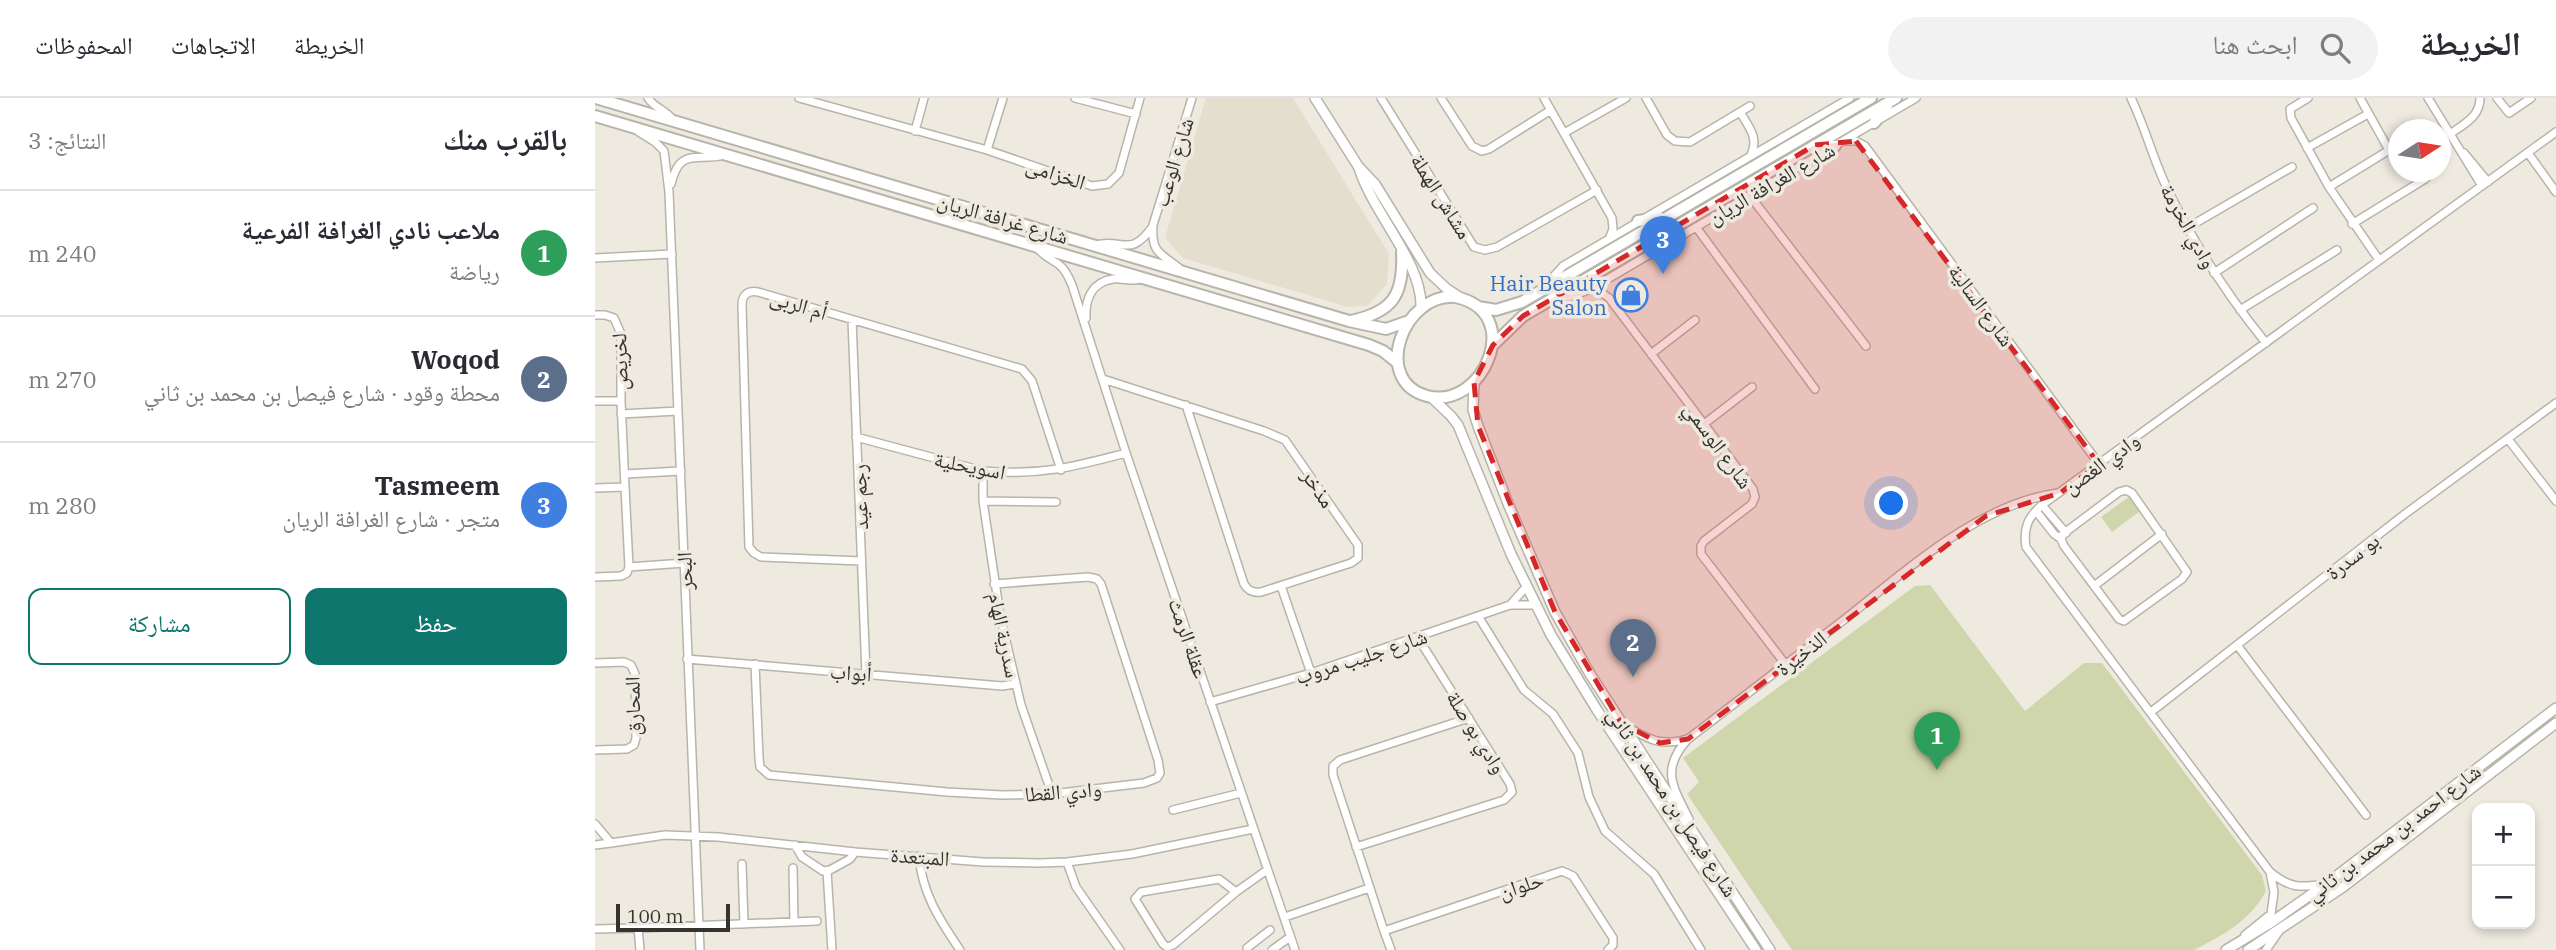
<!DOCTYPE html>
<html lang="ar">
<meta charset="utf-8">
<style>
body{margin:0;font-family:"IBM Plex Serif","Noto Naskh Arabic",serif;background:#f2f2f3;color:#2b2b33;direction:rtl}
.controls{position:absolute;right:21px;bottom:21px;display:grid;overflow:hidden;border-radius:14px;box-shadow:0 4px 10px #0003}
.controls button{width:63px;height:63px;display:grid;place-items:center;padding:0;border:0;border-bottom:2px solid #e1e1e2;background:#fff;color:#2b2b33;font:35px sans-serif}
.compass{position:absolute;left:1793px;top:21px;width:63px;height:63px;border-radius:50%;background:#fff;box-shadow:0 4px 10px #0003;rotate:78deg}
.scale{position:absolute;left:21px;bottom:18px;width:114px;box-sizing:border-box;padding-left:7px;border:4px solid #35332f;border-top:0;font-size:19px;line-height:24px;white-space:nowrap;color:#35332f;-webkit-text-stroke:5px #eeeae0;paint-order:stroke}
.you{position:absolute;left:1297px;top:406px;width:24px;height:24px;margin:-18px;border:5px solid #fff;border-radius:50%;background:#1a73e8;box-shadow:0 0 0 10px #1a73e833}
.badge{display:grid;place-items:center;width:46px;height:46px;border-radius:50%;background:#0f766e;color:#fff;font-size:23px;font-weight:700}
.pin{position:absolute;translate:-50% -58px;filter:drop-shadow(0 2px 4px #0008)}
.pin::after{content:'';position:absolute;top:37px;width:24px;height:21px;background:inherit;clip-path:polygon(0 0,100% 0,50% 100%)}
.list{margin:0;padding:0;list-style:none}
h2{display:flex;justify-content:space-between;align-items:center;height:91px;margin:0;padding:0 28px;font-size:30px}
h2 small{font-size:23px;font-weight:400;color:#7c7c81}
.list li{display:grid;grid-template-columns:46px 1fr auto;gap:21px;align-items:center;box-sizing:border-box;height:126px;padding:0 28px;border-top:2px solid #e1e1e2}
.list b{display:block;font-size:26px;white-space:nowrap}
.list p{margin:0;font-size:23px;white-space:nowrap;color:#7c7c81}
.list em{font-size:23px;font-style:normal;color:#7c7c81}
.actions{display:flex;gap:14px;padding:21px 28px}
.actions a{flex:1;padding:16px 0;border:2px solid #0f766e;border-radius:14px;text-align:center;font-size:24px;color:#0f766e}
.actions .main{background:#0f766e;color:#fff}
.icon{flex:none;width:38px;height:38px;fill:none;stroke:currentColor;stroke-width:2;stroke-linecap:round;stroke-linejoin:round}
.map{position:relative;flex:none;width:1961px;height:852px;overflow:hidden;direction:ltr}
header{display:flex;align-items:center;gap:42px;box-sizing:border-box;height:98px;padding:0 35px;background:#fff;border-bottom:2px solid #e1e1e2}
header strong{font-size:33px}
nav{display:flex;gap:38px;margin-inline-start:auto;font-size:24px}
.search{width:490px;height:63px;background:#f2f2f3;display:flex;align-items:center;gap:18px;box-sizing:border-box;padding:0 24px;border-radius:38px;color:#7c7c81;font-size:26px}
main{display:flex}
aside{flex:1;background:#fff}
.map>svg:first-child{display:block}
.built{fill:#e4dece}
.grass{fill:#d0d6ab}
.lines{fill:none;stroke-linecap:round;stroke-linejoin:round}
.minor-casing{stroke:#b7b4aa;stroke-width:10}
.tertiary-casing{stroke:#b7b4aa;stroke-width:12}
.secondary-casing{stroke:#b7b4aa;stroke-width:14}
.minor{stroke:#fff;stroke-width:7}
.tertiary{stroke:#fff;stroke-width:9}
.secondary{stroke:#fff;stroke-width:10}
.marked{fill:#d62828;fill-opacity:0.2;stroke:#d62828;stroke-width:5;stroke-dasharray:14 9;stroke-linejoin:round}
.labels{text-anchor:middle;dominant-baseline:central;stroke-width:7;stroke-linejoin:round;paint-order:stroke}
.street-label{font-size:21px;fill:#35332f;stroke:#eeeae0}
.shop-label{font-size:21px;fill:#366cbe;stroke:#eeeae0;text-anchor:end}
</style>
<header>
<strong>الخريطة</strong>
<div class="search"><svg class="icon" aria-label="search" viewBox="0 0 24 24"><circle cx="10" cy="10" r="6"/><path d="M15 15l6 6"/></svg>ابحث هنا</div>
<nav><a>الخريطة</a><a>الاتجاهات</a><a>المحفوظات</a></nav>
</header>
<main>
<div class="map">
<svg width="1961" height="852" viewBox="0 0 1961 852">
<rect width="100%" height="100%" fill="#eeeae0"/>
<!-- built -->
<path class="built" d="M611,0H698L794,156L792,186L772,208L753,209L588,160L570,140Z"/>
<!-- grass -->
<path class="grass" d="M1535,398L1545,413L1517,434L1506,419Z
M1335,487L1430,613L1489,565H1507L1667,777L1671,793C1655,823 1628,837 1599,852H1197L1092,696L1104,684L1088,660L1320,488Z"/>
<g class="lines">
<defs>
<path id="minor" d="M53,0C59,10 71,12 78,22
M204,0L392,52L497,88L513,86L524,75L545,0
M480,0L541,16
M786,0L879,149L890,152L902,149L1002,92
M846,0L877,48L887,53L894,51L956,12
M949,0L1017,120L1018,131L1014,141
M1051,0L1072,37L1080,43L1095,44L1155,8
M1536,0C1550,29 1558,61 1572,90C1599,146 1632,197 1671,245
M1713,0L1695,11L1696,20L1734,89L1784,162
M1765,0L1794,52
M1833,0L1887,88
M1902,0L1914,15L1936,0
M1145,14C1154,29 1164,40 1156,57
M320,33L329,0
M44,34L60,44L69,53L74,94L105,852
M969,35L1031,0
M1855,36C1869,26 1885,19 1885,0
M1250,43H1261L1270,48L1504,366
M1712,50L1773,16
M392,52L408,0
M1869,55L1893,84
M1933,55L1961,94
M76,86C85,48 103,64 129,57
M1734,89L1804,46
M1155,98L1271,248
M1757,126L1830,81L1836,74
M1101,129L1220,291
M1592,130L1697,69
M501,147C528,140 535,161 558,128
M442,150C458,168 465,158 477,187L531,355L700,852
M0,160L77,156
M584,170C565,155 556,155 558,127L597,0
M1619,175L1718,110
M999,189L1014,200L1158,391L1160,399L1157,406L1109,443L1106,448V456L1191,567
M948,190L968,168L1255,0
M959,201L979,198L999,189L1321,0
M1645,212L1742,152
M0,217H10L19,220L26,236V303H0
M491,220C490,201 497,184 518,181C528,180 537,184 547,181
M257,222L271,576
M1056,256L1100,222
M508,281L669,333L690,342L763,447V460L756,465L666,494C658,495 653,493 649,486L591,307
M26,303L30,389
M26,316L83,313
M1109,326L1157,289
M261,339L388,373C444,378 478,369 531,355
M1913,341L1961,403
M388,373V403L405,517L426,607L457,696
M30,376L86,373
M0,390L30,389L34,469L32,475L26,478L0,479
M1531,392L1537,395L1592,474L1587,481L1529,523L1524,521L1469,448L1466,441L1468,436L1524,394Z
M388,403L461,404
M1447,407L1471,435
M1441,413L1459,436L1466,441
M266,463L166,459L159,455L154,449L147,207C147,197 153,192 163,194L427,271L437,283L466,372
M34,469L89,465
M686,488L716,575
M1499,488L1567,436
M915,507L931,489
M883,518L929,592L958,616L983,655L994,699L1010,733L1059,776L1106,852
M1642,547L1771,717
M92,561L407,588L420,586
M0,565L29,564L36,567L40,576L41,640L39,647L32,651L0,652
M160,566L164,660L165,669L174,677L352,694L407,697L457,696L549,685L562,680L565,675L563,662L506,486L502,481L493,479L399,486
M615,604L716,575L915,507H940
M1556,614L1810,416L1961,305
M1029,627C1054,641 1064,649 1092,641
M578,712L646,695
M1094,721C1078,689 1065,671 1093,641C1144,602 1195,563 1246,524C1309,475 1382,406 1463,395
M0,726L16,745L70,737L123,739L260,754L388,764L445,765L472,764L537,756L658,731
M0,747L16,745
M200,747L207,759L228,773L235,772L255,761L260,754
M761,749L909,702L917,694L915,686L823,540
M324,758C327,795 344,821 365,852
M472,764L481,789L525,852
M147,766L149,826
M198,770L199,824
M232,773L237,852
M1730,786C1704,790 1695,790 1675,774L1431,449C1428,430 1433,419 1447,407L1961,34
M641,794L624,781L546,794L540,801L568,846L572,849L578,847L641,794L672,772
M690,819L774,790
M43,830L222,823
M0,831L43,830L45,852
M789,833L738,677V668L745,662L874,620
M1650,837L1676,816L1679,794L1675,774
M652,850L675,832
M677,852L695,839
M796,852L789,833L967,773L978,778L1018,840V847L1013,852
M1671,852L1685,832"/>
<path id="tertiary" d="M720,0L763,68L780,86L835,175L852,191L866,200
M764,70C778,116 828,165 826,210
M879,284L878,312L883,328L914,408L960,514L995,576L1175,852
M836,299L856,318L863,327L916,456L956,537L1002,612L1161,852
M1631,852L1674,826L1731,786L1961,610
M1653,852L1748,789L1961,625"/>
<path id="secondary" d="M1,0L754,223L791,231L814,223
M0,18L774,247L788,253L803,265
M1279,25L1292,8
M1220,47L1240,48
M1043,123L1066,120
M860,199C931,213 889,313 832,298C776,283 808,195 860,199Z
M883,209L901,212L927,204L1276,0
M756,223C798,214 809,197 807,154
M898,247L928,218L1301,0"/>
</defs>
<!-- minor casing -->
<use href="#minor" class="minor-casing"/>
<!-- tertiary casing -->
<use href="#tertiary" class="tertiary-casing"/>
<!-- secondary casing -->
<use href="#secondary" class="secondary-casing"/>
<!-- minor -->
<use href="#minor" class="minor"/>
<!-- tertiary -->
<use href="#tertiary" class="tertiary"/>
<!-- secondary -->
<use href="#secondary" class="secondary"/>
</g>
<!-- marked area -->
<path class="marked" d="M1261,43L1504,366L1465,395L1391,418L1093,641L1065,645L1026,625L960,514L883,328L879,284L898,247L928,218L1220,47Z"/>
<!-- icons -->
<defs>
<symbol id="shop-ring" viewBox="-11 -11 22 22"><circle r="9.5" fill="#eeeae0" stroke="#3f7fe0" stroke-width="1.5"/><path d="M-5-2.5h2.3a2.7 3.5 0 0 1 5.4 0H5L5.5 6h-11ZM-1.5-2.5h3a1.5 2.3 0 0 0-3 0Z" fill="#3f7fe0"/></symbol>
</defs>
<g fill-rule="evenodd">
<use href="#shop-ring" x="1017" y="178" width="38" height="38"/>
</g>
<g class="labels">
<!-- street labels -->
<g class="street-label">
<text transform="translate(578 64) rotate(-73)">شارع الوعب</text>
<text transform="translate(461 75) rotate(18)">الخزامى</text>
<text transform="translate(1176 85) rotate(-30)">شارع الغرافة الريان</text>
<text transform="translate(847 98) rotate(58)">مشاش الهملة</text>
<text transform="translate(408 120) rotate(16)">شارع غرافة الريان</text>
<text transform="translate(1594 128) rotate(61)">وادي الخرمة</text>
<text transform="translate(204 206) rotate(17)">أم الربى</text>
<text transform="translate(1387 207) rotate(54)">شارع السالية</text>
<text transform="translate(24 264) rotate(-92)">لخريص</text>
<text transform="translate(1124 347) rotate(54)">شارع الوسمي</text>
<text transform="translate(1506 365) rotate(-36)">وادي الغصن</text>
<text transform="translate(375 367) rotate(11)">اسويحلية</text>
<text transform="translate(724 390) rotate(56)">مذخر</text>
<text transform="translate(264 399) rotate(-92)">رجم عيد</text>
<text transform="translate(1757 458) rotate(-38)">بو سدرة</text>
<text transform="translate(89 473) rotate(-92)">البحر</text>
<text transform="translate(410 537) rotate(78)">سدرية الهام</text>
<text transform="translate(594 540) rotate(71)">عقلة الرمث</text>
<text transform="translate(1206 555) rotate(-38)">الذخيرة</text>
<text transform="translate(766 558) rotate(-18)">شارع جليب مروب</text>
<text transform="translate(256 574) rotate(4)">أبواب</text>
<text transform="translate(37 608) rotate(-91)">المحارق</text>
<text transform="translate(882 634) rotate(58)">وادي بو صلة</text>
<text transform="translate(468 693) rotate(-4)">وادي القطا</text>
<text transform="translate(1078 704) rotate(57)">شارع فيصل بن محمد بن ثاني</text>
<text transform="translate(1798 734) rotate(-37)">شارع احمد بن محمد بن ثاني</text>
<text transform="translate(325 758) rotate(4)">المبتعدة</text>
<text transform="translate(926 787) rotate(-18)">حلوان</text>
</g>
<!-- shop labels -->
<g class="shop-label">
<text x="1012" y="185">Hair Beauty<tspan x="1012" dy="24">Salon</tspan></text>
</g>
</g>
</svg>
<div class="controls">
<button>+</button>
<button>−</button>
</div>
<svg class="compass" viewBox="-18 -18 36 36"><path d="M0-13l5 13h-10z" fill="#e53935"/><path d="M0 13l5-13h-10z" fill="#7c7c81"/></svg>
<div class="scale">100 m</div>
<div class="you"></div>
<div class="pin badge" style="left:1342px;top:672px;background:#2e9e5b">1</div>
<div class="pin badge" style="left:1038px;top:579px;background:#5c6f8a">2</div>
<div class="pin badge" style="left:1068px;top:176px;background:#3f7fe0">3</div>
</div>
<aside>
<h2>بالقرب منك<small>النتائج: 3</small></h2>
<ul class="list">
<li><span class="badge" style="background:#2e9e5b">1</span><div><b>ملاعب نادي الغرافة الفرعية</b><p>رياضة</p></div><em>240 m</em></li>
<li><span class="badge" style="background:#5c6f8a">2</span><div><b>Woqod</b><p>محطة وقود · شارع فيصل بن محمد بن ثاني</p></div><em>270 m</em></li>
<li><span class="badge" style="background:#3f7fe0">3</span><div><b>Tasmeem</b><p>متجر · شارع الغرافة الريان</p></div><em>280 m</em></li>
</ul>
<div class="actions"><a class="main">حفظ</a><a>مشاركة</a></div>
</aside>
</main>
